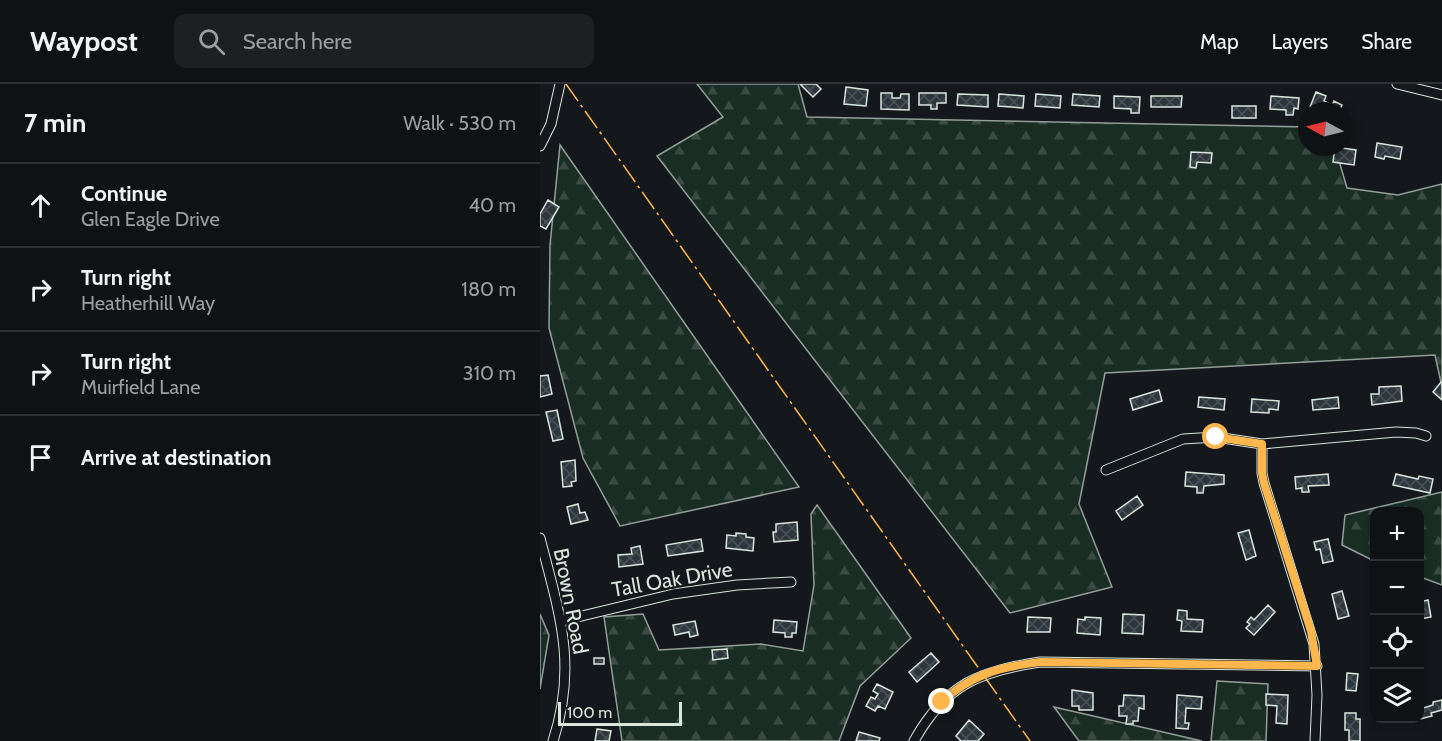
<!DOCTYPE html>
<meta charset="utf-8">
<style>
body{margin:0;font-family:Cabin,sans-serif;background:#1d2022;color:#f1f3f6}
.controls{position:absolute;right:18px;bottom:18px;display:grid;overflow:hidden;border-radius:12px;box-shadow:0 3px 9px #0003}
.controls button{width:54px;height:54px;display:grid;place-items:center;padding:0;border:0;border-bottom:2px solid #2f3234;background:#0f1215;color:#f1f3f6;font:30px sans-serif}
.compass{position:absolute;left:758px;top:18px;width:54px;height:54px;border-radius:50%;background:#0f1215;box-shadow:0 3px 9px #0003;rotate:277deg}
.scale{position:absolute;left:18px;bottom:15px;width:124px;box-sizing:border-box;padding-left:6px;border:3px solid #d8e6dc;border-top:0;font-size:16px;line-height:21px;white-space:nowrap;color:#d8e6dc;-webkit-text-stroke:4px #14181c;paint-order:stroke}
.stop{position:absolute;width:18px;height:18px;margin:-14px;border:4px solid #ffb74d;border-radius:50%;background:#fff}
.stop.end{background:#ffb74d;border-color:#fff;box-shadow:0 2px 6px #0008}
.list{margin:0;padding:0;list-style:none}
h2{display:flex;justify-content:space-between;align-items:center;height:78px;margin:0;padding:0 24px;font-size:26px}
h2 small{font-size:20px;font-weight:400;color:#9b9ea0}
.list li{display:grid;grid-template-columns:39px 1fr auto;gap:18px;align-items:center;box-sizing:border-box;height:84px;padding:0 24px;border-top:2px solid #2f3234}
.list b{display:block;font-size:22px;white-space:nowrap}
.list p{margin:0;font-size:20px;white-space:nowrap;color:#9b9ea0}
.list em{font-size:20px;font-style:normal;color:#9b9ea0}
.icon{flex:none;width:33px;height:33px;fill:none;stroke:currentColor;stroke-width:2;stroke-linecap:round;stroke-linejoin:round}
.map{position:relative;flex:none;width:902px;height:657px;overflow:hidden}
header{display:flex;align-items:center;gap:36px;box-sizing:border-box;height:84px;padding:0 30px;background:#0f1215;border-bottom:2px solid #2f3234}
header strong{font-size:28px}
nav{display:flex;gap:33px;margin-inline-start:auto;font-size:21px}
.search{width:420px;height:54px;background:#1d2022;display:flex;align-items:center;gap:15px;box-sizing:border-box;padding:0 21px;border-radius:12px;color:#9b9ea0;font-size:22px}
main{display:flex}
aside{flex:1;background:#0f1215}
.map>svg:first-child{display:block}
.forest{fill:url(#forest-firs);stroke:#939e99;stroke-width:1.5}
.building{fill:url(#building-cross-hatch);stroke:#d8e6dc;stroke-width:1.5}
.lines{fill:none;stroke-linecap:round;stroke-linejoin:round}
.minor-casing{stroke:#d8e6dc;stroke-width:11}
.minor{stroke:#14181c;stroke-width:9}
.power{stroke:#ffb74d;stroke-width:1.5;stroke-dasharray:21 4.5 3 4.5;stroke-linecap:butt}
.route{stroke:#ffb74d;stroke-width:8}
.labels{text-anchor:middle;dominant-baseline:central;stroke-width:4.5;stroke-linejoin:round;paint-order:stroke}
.street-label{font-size:21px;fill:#d8e6dc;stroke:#14181c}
</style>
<header>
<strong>Waypost</strong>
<div class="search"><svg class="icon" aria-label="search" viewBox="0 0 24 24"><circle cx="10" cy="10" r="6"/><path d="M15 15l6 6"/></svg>Search here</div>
<nav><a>Map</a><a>Layers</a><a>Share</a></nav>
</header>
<main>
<aside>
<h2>7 min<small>Walk · 530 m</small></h2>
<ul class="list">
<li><svg class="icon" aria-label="ahead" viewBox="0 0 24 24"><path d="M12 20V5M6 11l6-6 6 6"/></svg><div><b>Continue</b><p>Glen Eagle Drive</p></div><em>40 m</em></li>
<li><svg class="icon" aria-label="right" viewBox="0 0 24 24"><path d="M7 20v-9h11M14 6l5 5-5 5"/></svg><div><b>Turn right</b><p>Heatherhill Way</p></div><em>180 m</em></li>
<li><svg class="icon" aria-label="right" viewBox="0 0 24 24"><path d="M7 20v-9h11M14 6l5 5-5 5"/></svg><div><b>Turn right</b><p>Muirfield Lane</p></div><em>310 m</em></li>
<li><svg class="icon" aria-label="arrive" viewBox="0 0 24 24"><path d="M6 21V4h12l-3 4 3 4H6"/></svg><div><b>Arrive at destination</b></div></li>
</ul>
</aside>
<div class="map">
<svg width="902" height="657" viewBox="0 0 902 657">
<defs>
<pattern id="forest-firs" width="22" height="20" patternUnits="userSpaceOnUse" patternTransform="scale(1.5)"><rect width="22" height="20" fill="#1a2d24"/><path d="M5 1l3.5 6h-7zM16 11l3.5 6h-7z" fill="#3b4b43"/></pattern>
<pattern id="building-cross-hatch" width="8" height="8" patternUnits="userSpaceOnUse" patternTransform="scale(1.5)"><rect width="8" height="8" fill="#2c363c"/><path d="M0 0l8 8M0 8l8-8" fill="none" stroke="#4a5358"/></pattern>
</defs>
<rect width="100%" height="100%" fill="#14181c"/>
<!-- forest -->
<path class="forest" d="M157,0H258L267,33L767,43V63H795L807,104L858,111L902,100V303L895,271L565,289L539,420L572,503L470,529L117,72L183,33Z
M20,61L259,403L80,442L43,374L9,244L10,161Z
M902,408V501L880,493V428H834V477L802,461L805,431Z
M277,421L371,554L320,602L299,657H82L64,533L103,530L119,566L221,560L263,567L274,501L271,430Z
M0,530L9,551L0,605Z
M677,597L728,600L726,657H671Z
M514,623L662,657H539Z"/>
<!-- building -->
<path class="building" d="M260,0H276L281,5L273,13Z
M306,3L328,6L326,22L304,20Z
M776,8L786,12L784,17L792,21L794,17L802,21L799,27H779L770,23Z
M341,9H352V14H360L361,10H369V26L341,25Z
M379,9H406V19H397V25H391V21H379Z
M418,10L448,11V23L417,21Z
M459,10L484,12L483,24L458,22Z
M496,10L521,12L520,24L495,22Z
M533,10L560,12L559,23L532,21Z
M574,12L600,13L599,29H591V25L574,24Z
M611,12H642L641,23H611Z
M731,12L759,14L758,25L754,24L753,31H746V26L730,25Z
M692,22H716V34H692Z
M837,59L862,63L860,75L845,72L844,75L835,73Z
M795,63L816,66L814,81L793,78Z
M651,68L672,69L671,79L657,78L656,84L650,83Z
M8,116L19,123L6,145L0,142V130Z
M8,291L12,310L0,313V292Z
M901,298L902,299V316L893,308Z
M861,302L862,317L832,321L831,310H839V303Z
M619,306L622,317L593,326L590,315Z
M659,313L685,315L684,326L658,323Z
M798,313L799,324L773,326L772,316Z
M712,315L739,317L738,326L729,325V329L711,328Z
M17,326L23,355L13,357L6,328Z
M35,376L36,397L31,398L32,402L23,403L21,378Z
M646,388L684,391V400L664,402L663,409H657V403L645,402Z
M788,390L789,401L768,402L769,408H762V404L756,405L755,393Z
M856,390L878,395L879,392L893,395L890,409L853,401Z
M597,412L603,421L582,436L576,427Z
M38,420L40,429L45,428L48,436L31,440L27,423Z
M257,438L258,456L234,458L233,448H236V440Z
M709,446L716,472L706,476L698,449Z
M196,449L206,450V453L214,454L213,467L186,464L187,451L196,452Z
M161,455L163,467L128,472L126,461Z
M788,455L793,477L783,479L780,465L776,466L774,458Z
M100,462L103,480L79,483L78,471L92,470L91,464Z
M802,507L809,532L798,535L792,510Z
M888,516L891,533L880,535V518Z
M728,521L735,528L714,551L706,544L710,540L707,538L711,533L714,536Z
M638,526L647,527V535L663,536L662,548L641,547L642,537L637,536Z
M583,530L604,531L603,550L582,549Z
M488,533L511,534L510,548H487Z
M545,533L561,534L560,551L537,549L538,535L545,536Z
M234,536L257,538L256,549H252V553H245V549L233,548Z
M155,537L158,551L150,553L149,548L135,551L133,541Z
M187,565L188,574L173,576L172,566Z
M391,569L399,578L377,598L369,588Z
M54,574H64V580H54Z
M807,589L818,590L816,607L806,606Z
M337,600L353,608L345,625L338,622L335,627L326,622L331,613L335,615L338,610L333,607Z
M532,606L553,609V626H539V622H532Z
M726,610L748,611L747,640L736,639L737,622L726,621Z
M584,611L604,612V625L599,624L598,637H593V640H586L587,632H579V622H583Z
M637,611L662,613L661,625L646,624L645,639H649L648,645L636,644Z
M902,616V626L891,629L892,632L876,636V634H880V625L893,621V618Z
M805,629H816V635H820V657H809V646H805Z
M429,636L444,650L438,657H421L416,652Z
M57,645L71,647L69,657H55Z
M319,648L340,654L339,657H316Z"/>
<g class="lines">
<defs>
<path id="minor" d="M857,0L902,11
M0,62L11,40L20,0
M722,360V389L724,399L774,560L777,611L775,657
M566,386L643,355L676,353L722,360L856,348L876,349L886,352
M0,454C19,528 38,581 13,657
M21,537L133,510L197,501L251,498
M374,657C405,601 439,587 500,578L777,582"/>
</defs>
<!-- minor casing -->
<use href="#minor" class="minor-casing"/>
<!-- minor -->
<use href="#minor" class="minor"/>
<!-- power -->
<path class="power" d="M26,0L490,657"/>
</g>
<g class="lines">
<!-- route -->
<path class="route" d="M402,618C431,590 461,583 500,578L777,582L771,547L724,399L722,389V360L676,353"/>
</g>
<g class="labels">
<!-- street labels -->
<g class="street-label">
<text transform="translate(132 495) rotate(-10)">Tall Oak Drive</text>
<text transform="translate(31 517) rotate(79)">Brown Road</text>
</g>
</g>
</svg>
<div class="controls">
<button>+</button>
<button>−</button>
<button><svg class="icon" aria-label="locate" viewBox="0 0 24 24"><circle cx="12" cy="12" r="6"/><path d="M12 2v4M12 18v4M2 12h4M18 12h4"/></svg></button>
<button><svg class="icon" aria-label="layers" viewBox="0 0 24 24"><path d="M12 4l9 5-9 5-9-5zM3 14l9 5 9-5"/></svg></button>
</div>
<svg class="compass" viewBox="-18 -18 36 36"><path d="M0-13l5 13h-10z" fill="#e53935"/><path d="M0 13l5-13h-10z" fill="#9b9ea0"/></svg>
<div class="scale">100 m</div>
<div class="stop" style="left:676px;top:353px"></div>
<div class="stop end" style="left:402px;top:618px"></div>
</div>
</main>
